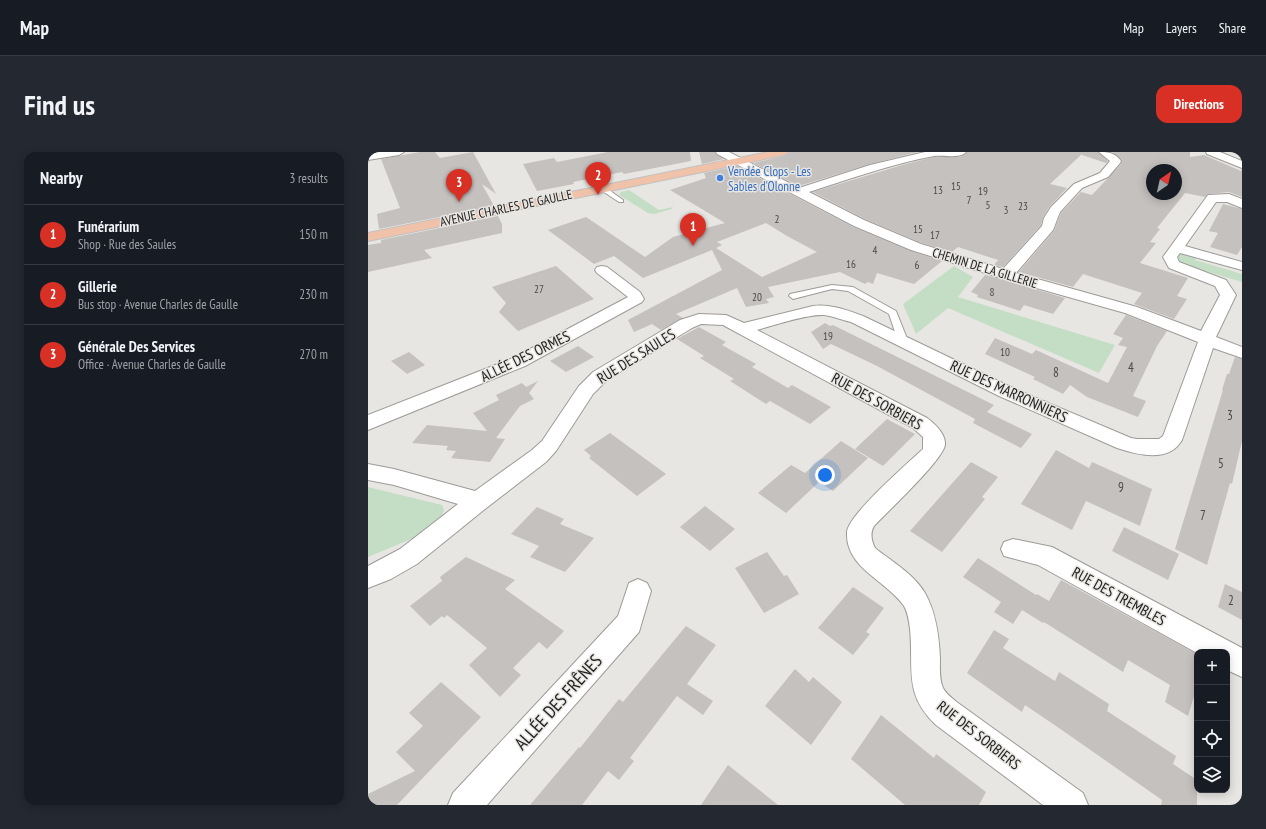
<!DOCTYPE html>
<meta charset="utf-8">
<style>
body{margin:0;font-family:"PT Sans Narrow",sans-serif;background:#242831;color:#f1f3f6}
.controls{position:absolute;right:12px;bottom:12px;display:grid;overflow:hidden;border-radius:8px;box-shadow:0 2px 10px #0003}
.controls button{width:36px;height:36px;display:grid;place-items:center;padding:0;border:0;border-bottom:1px solid #363941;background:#171b24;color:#f1f3f6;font:20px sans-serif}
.compass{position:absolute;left:778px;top:12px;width:36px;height:36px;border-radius:50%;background:#171b24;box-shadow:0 2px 10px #0003;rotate:34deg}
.you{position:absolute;left:457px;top:323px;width:14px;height:14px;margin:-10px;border:3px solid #fff;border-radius:50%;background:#1a73e8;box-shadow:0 0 0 6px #1a73e833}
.badge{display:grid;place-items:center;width:26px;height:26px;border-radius:50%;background:#d93025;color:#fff;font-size:13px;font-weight:700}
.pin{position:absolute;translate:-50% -33px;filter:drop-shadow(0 1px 2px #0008)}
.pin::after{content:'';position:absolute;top:21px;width:14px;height:12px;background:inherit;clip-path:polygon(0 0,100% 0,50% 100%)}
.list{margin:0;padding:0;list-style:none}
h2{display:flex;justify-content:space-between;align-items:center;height:52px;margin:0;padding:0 16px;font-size:17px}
h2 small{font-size:13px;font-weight:400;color:#9ea1a6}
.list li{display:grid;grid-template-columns:26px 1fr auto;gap:12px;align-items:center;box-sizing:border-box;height:60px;padding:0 16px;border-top:1px solid #363941}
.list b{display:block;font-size:15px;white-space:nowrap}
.list p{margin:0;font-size:13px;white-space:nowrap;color:#9ea1a6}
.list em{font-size:13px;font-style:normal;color:#9ea1a6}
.icon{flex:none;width:22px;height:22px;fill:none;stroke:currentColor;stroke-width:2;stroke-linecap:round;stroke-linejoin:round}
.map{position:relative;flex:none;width:874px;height:653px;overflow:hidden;border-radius:12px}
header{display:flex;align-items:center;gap:24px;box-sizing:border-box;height:56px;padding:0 20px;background:#171b24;border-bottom:1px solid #363941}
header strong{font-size:19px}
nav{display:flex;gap:22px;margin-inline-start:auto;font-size:14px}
.intro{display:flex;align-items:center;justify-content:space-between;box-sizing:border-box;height:96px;padding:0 24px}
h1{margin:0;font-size:28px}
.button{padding:10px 18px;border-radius:12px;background:#d93025;color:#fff;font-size:14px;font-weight:700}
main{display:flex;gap:24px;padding:0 24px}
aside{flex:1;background:#171b24;border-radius:12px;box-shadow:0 2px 10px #0003}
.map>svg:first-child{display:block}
.green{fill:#c4dec5}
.building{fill:#c4c1be;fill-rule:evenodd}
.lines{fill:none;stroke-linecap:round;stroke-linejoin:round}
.lane-casing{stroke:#9d9a97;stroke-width:2}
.street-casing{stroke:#9d9a97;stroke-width:2}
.primary-casing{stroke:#c1c1c1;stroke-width:2}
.lane{fill:#fff;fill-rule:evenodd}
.street{fill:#fff;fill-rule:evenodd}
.primary{fill:#f0c2a9;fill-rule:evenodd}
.shop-dot{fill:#3f7fe0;stroke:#e8e6e2;stroke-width:1.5}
.labels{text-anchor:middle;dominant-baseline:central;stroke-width:3;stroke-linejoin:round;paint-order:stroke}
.far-number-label{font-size:11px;fill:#4b4a48}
.far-shop-label{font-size:13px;fill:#366cbe;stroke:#e8e6e2;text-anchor:start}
.far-street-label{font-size:13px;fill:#232221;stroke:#e8e6e2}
.number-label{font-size:13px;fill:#4b4a48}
.street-label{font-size:15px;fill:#232221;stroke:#e8e6e2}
.near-street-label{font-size:18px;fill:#232221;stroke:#e8e6e2}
</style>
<header>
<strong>Map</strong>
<nav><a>Map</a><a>Layers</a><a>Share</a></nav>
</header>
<div class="intro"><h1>Find us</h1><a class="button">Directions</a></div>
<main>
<aside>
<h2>Nearby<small>3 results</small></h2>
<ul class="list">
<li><span class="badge">1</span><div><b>Funérarium</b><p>Shop · Rue des Saules</p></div><em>150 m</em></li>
<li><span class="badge">2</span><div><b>Gillerie</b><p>Bus stop · Avenue Charles de Gaulle</p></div><em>230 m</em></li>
<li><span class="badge">3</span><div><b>Générale Des Services</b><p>Office · Avenue Charles de Gaulle</p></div><em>270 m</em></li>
</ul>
</aside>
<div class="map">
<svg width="874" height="653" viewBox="0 0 874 653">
<rect width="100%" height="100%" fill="#e8e6e2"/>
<!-- green -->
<path class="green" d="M261,38L291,58L305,55L304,57L286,62L280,61L251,43L253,40Z
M812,101L829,104L827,108L874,122V130L814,112L808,107Z
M586,114L605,125L590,145L747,193L731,221L580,156L548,182L535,152Z
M0,335L74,353L76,358L72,369L53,383L0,405Z"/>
<!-- building -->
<path class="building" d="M52,0H67L72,6L105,0L128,42L114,32L126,54L11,77L9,62L32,56L13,7Z
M240,0H322L323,9L256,22L254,20L205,30L206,32L169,39L155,12L186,6L189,10Z
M331,0H347L348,3L356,7L334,12Z
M422,0H550L502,12L431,34L385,11L416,4Z
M599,0H730L740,9L738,11L714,3V2L682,32L699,36L682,54L675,65L673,73L635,115L626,113L630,108L590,95L584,100L554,91L497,67L445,40L534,13L566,5H592Z
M744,0H822V5L836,3L873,19L874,17V45L861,40L840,42L837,45L817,41L789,76L792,77L782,90L788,91L772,111L820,126L809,144L819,147L806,167L766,152L774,141L715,122L705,135L651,120L686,79L693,61L713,40L724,43L753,12L754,8ZM784,18H808V42H784Z
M369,14L485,75L543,99L574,109L546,132L509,121L505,132L500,130L497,132L472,120L400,135L406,145L398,147L401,151L378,155L369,136L308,162L315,166L293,178L284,172L266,180L260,168L354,118L344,98L275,126L246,104L226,112L180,78L218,65L277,105L305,85L357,71L302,38L338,26L336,21ZM398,71L419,84L449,100L394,125L348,96L354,93L349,90Z
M855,52L874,57V95L869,103L842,95L850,81L841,79Z
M130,64L134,72V81L56,98L64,106L0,120V93L13,91V88Z
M188,114L226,147L150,179L131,160L138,151L124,135Z
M617,123L633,127L697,146L685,162L656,153L652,159L609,145L610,143L603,140Z
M758,163L799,179L789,194L765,244L778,249L770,265L719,245L702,233L695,242L665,227L667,225L617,202L627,186L664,202L668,198L740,231L759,195L750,193L755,186L745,182Z
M457,171L462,174L465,173L626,253L619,260L664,282L653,296L605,271L607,267L509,214L463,192L455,197L443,180Z
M331,175L358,190L354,193L388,212L384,215L420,236L424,233L463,255L442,272L402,249L398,252L362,229L366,227L332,206L336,204L309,187Z
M210,194L226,205L198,220L182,209Z
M41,200L57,213L39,222L23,209Z
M867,205L874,207V289L864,332L862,331L839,413L807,397L855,238H854L859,222H861Z
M170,229L161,241L166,247L152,254L128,286L137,287L122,310L83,306L88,299L78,298L80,294L44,291L59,273L119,279L105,261L131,248L128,243L154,231L158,235Z
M519,267L547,282L515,314L487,297Z
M242,281L298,322L269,344L221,306L223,304L216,298Z
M473,289L500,306L465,339L451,330L418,361L390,341L423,313L437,321Z
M688,298L721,316L724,310L784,337L772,374L718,349L704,378L653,352Z
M603,310L630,325L614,345L617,347L574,400L542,379Z
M337,354L367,377L342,399L312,375Z
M169,355L196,367L192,372L226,386L197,420L162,405L171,394L143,382Z
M756,375L811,402L800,428L744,399Z
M399,400L416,424L419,423L431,442L396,461L367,416Z
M98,405L147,428L137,437L196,479L179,497L171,490L145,516L153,523L132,545L101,513L119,496L79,463L76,466L74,464L62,474L42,454L74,429L72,425Z
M610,406L668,443L669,442L681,449L693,428L829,502V534L820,564L797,550L802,533L760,508L755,520L676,470L675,471L654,458L645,472L626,460L633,450L595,425Z
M857,432L874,440V468L850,455Z
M485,435L516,456L498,480L502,482L485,503L450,476Z
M318,474L348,493L319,532L345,549L335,563L309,544L262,606L266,609L251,628L240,619L214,653H162L211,595L212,596L251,547L255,550Z
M626,478L641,487L635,496L687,529L691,520L741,552L739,559L808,604L805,612L829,628V653H793L794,648L691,576L657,553L654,560L599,521Z
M427,517L441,530L445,525L474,550L443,593L397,554Z
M73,530L113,565L29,653H0V642L47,619L28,600L55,574L41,561Z
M513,563L566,606L568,602L618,640L611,653H537L483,607Z
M360,613L410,653H333Z"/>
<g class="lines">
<defs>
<path id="lane" d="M235,35H239L241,38L255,48V50H251L236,40Z
M464,133L485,135L528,159L540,189L538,191L535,192L530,189L521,162L480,139L464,137L425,147L421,144L422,142Z"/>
<path id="street" d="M11,0H36L31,3L0,8V2Z
M348,0H361L431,36L502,13L557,0H598C592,7 574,3 566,4C523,12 482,27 441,40L496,68L553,92L635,117L674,74L676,66L683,55L706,32L732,21L742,9L731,0C741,0 747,1 753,9L752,11L740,25L714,36L692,60L685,78L648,121L769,155L833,179L852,143L847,134L801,116L795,105L840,43L861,42L874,47V56L859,50H848L817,94L874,110V118L812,101L809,105L811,110L858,128L868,143L848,185L874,195V206L845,196L814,288C801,311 770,303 749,296L631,244L483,170C474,168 465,164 456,163C440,162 406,173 389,178L559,266C567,272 578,282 577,293C574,309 520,359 506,374C502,381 503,388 507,396C523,409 546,422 557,441C568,461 571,483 572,506C572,515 571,527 575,536C578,542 585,547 590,551L715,641L720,653H675L568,573C535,542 546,517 542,477C541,469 540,461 536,454C518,428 477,416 479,380C480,363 540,311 555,297V285L545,276L355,173L333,172L324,176L239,228L225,242L188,299L178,310L117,357L49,412L23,427L0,436V414L32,397L90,352L26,333L0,328V312L26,317L107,339L164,298L174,289L211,234L225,220L312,168L331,162L358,163L376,171L445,154C463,152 478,158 495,164L645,236L763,286L769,287H791L795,284L830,190L757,161L633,126L543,98L486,74L349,2Z
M838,0H852L874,9V16L839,2Z
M234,114L239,115L272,140L276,147L274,150L157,214L0,278V263L145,206L260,145L229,121L227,118L229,115Z
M645,387L684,395L874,496V525L859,518V500H829V501L670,413L636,404L633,397L636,390Z
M270,427L279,431L283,439L271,480L119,653H80L85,641L250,464L261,431Z"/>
<path id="primary" d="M400,0H421L416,3L0,89V81Z"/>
</defs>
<!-- lane casing -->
<use href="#lane" class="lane-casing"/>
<!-- street casing -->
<use href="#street" class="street-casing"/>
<!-- primary casing -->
<use href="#primary" class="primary-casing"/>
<!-- lane -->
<use href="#lane" class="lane"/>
<!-- street -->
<use href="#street" class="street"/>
<!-- primary -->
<use href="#primary" class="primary"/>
</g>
<!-- markers -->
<circle class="shop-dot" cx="352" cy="26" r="4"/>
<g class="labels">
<!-- far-number labels -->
<g class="far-number-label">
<text x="588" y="34">15</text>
<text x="570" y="38">13</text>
<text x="615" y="39">19</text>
<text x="601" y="48">7</text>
<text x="620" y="53">5</text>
<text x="655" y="54">23</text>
<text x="638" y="58">3</text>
<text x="409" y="67">2</text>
<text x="550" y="77">15</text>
<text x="567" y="83">17</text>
<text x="507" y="98">4</text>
<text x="483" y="112">16</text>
<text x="549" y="113">6</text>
<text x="171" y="137">27</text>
<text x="624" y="140">8</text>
<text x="389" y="145">20</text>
<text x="460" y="184">19</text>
<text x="637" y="200">10</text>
</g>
<!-- far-shop labels -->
<g class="far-shop-label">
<text x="360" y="19">Vendée Clops - Les<tspan x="360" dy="15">Sables d'Olonne</tspan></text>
</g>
<!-- far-street labels -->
<g class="far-street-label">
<text transform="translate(138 56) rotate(-12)">AVENUE CHARLES DE GAULLE</text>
<text transform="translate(617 116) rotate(17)">CHEMIN DE LA GILLERIE</text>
</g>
<!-- number labels -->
<g class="number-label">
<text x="763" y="215">4</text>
<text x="688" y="220">8</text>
<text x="862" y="263">3</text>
<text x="853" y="311">5</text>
<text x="753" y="335">9</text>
<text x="835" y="363">7</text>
<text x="863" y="448">2</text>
</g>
<!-- street labels -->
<g class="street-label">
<text transform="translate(157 204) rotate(-26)">ALLÉE DES ORMES</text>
<text transform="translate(268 204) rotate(-32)">RUE DES SAULES</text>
<text transform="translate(641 239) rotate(25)">RUE DES MARRONNIERS</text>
<text transform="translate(509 249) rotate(29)">RUE DES SORBIERS</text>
<text transform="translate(751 444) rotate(29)">RUE DES TREMBLES</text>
<text transform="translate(611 583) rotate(38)">RUE DES SORBIERS</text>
</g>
<!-- near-street labels -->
<g class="near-street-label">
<text transform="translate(190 550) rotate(-48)">ALLÉE DES FRÊNES</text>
</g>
</g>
</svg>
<div class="controls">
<button>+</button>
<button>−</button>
<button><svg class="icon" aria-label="locate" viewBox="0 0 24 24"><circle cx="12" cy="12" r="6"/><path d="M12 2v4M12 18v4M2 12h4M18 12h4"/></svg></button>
<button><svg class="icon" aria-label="layers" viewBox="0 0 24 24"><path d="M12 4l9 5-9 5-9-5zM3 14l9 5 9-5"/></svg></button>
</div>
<svg class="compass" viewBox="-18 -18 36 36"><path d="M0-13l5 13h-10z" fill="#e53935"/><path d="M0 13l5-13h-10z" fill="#9ea1a6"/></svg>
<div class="you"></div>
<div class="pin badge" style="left:325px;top:94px">1</div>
<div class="pin badge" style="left:230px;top:43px">2</div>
<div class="pin badge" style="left:91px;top:50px">3</div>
</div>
</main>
